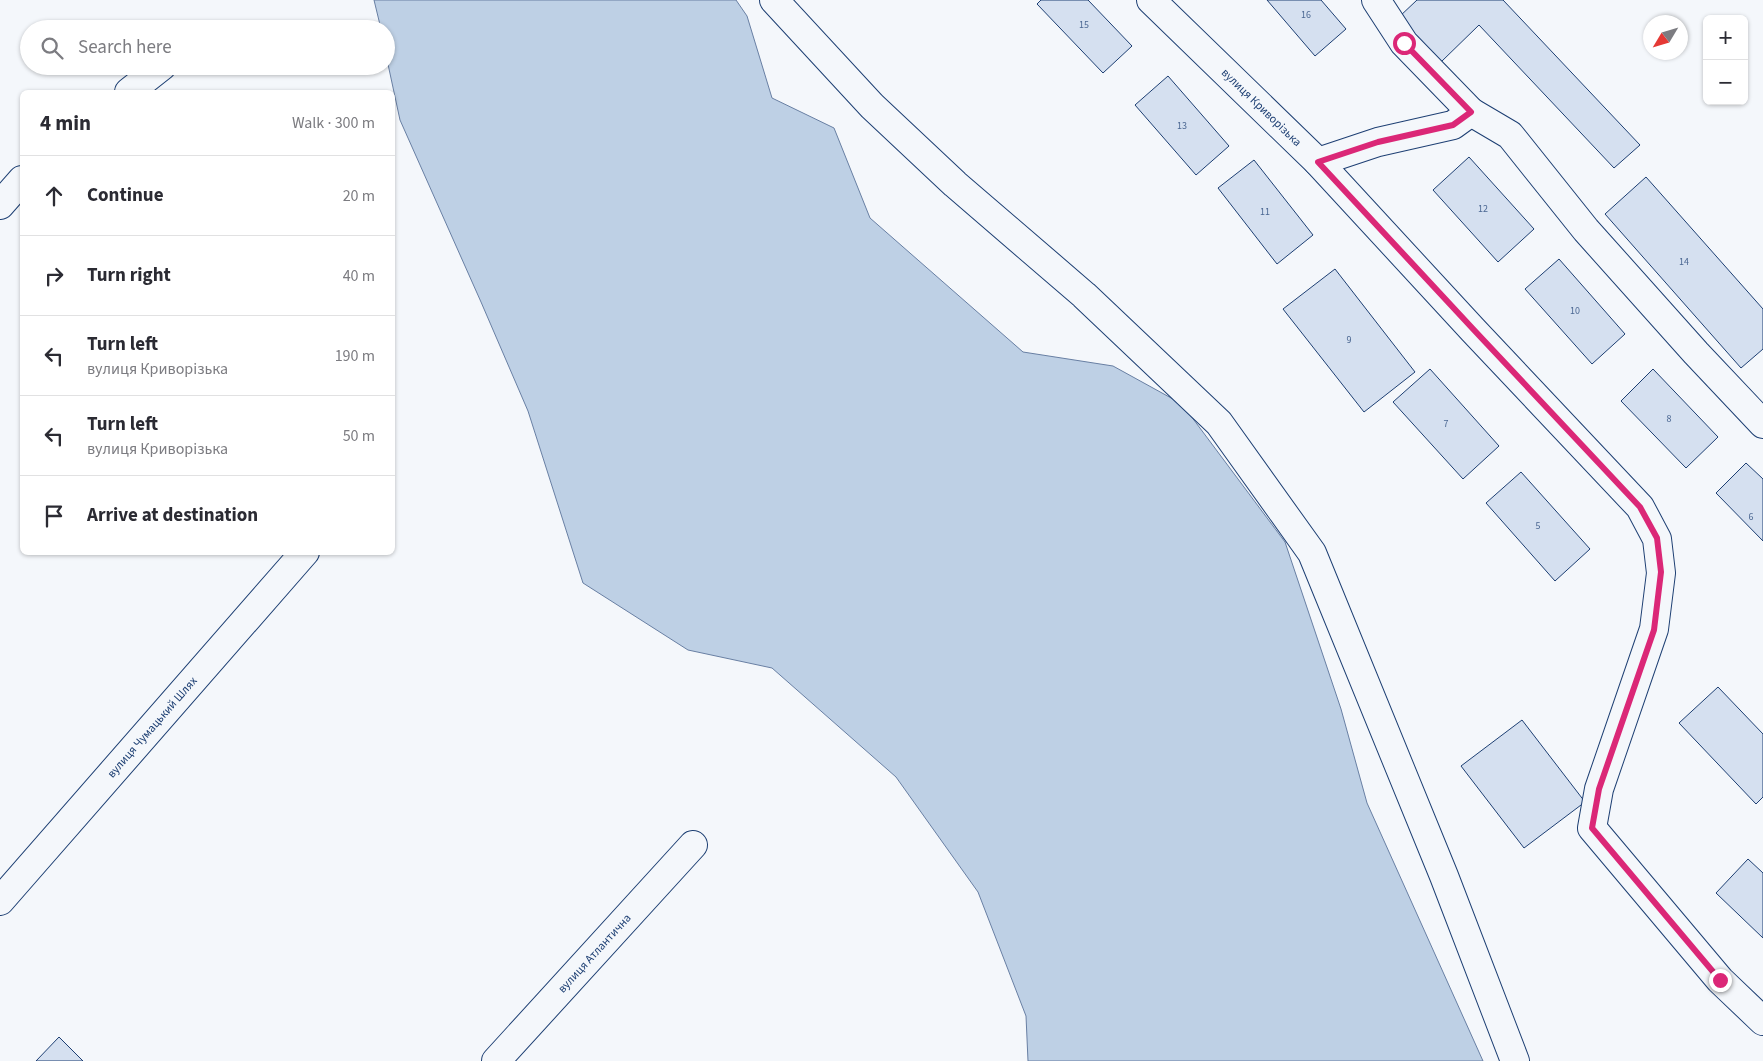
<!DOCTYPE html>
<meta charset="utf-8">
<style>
body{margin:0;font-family:"Source Sans 3",sans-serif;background:#f7f7f7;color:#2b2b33}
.controls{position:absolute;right:15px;top:15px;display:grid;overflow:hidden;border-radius:8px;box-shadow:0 1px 4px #0004}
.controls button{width:45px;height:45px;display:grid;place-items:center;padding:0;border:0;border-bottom:1px solid #e1e1e2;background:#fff;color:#2b2b33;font:25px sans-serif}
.compass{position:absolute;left:1643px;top:15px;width:45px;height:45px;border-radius:50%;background:#fff;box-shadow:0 1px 4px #0004;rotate:232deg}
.stop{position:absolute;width:15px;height:15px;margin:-11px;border:4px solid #db2777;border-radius:50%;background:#fff}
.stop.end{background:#db2777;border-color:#fff;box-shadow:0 1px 5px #0008}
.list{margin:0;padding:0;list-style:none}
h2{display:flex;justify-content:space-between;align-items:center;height:65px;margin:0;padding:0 20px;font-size:21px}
h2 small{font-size:16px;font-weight:400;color:#7c7c81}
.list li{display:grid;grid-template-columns:32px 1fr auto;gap:15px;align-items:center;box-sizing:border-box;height:80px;padding:0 20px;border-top:1px solid #e1e1e2}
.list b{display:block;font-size:19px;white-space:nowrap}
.list p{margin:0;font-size:16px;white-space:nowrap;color:#7c7c81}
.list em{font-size:16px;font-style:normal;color:#7c7c81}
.icon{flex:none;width:28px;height:28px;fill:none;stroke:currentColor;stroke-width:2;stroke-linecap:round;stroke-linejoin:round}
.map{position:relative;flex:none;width:1763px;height:1061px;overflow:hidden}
.search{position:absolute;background:#fff;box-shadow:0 1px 4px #0004;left:20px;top:20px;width:375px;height:55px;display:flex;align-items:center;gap:12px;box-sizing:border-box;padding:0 18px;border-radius:28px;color:#7c7c81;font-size:19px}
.panel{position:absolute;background:#fff;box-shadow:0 1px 4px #0004;left:20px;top:90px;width:375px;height:465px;border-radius:8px}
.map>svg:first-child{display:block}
.water{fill:#bed0e5;stroke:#687fa3}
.building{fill:#d5e0f0;stroke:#1d3f73}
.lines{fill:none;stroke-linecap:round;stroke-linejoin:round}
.minor-casing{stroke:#1d3f73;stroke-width:30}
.minor{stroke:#f4f7fb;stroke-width:28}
.route{stroke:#db2777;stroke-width:6}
.labels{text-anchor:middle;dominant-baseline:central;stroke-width:4;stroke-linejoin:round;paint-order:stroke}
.number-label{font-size:10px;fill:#4b6792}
.street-label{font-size:12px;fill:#1d3f73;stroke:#f4f7fb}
</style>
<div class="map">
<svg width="1763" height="1061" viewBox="0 0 1763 1061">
<rect width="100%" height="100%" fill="#f4f7fb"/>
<!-- water -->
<path class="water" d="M374,0H736L747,16L772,98L834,128L870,218L1023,352L1113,366L1182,404L1285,542L1341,709L1367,803L1483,1061H1028L1026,1016L978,892L896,777L772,668L688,650L583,583L528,411L481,302L400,120L386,55V29H381Z"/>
<!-- building -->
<path class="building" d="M1041,0H1088L1132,46L1103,73L1037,4Z
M1267,0H1321L1346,29L1315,56Z
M1417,0H1503L1640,145L1614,168L1479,25L1441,62L1399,17Z
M1168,76L1229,146L1196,175L1135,105Z
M1469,157L1534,229L1498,262L1433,190Z
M1254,160L1313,235L1277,264L1218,188Z
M1646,177L1763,309V349L1741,368L1605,214Z
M1559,259L1625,334L1592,364L1525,289Z
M1335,269L1415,372L1364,412L1283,309Z
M1430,369L1499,446L1463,479L1393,402Z
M1653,369L1718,437L1686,468L1621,401Z
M1746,463L1763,479V541L1716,493Z
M1521,472L1590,549L1555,581L1486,503Z
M1718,687L1763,734V797L1756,804L1679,723Z
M1522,720L1585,802L1524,848L1461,766Z
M1748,859L1763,873V938L1716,893Z
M59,1037L83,1061H36Z"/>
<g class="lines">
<defs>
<g id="minor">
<path d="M774,0L872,106L955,184L1084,295L1219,423L1312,553L1444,876L1515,1061"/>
<path id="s1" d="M1151,0L1318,162L1473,330L1640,507L1657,539L1661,573L1654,629L1599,789L1592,828L1720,980L1763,1021"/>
<path d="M129,92L162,66"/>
<path d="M1471,112L1510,135L1586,230L1696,353L1763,424"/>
<path d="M1318,162L1378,142L1453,125L1471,112L1404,43L1376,0"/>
<path d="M0,205L22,180"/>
<path id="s2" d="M0,901L305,552"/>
<path id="s3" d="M496,1061L693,845"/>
</g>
</defs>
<!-- minor casing -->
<use href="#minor" class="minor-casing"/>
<!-- minor -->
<use href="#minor" class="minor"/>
</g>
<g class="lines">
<!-- route -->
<path class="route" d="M1404,43L1471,112L1453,125L1378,142L1318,162L1474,330L1640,507L1657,538L1661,572L1654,630L1599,789L1592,828L1720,980"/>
</g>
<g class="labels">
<!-- number labels -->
<g class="number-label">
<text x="1306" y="15">16</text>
<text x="1084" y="25">15</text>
<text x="1182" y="126">13</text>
<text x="1483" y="209">12</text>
<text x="1265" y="212">11</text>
<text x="1684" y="262">14</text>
<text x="1575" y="311">10</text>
<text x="1349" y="340">9</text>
<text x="1669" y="419">8</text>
<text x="1446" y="424">7</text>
<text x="1751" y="517">6</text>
<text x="1538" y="526">5</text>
</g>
<!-- street labels -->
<g class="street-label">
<text stroke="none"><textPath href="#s1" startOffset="154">вулиця Криворізька</textPath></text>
<text stroke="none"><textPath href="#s2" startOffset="231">вулиця Чумацький Шлях</textPath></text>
<text stroke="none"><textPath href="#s3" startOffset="146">вулиця Атлантична</textPath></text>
</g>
</g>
</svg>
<div class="controls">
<button>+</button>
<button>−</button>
</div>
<svg class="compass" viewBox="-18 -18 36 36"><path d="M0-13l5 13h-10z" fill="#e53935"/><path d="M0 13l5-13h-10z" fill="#7c7c81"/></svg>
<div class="stop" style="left:1404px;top:43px"></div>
<div class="stop end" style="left:1720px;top:980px"></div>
<div class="search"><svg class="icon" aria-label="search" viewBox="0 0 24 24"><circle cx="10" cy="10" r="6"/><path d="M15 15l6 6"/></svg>Search here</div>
<section class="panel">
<h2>4 min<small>Walk · 300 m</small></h2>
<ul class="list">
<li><svg class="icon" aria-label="ahead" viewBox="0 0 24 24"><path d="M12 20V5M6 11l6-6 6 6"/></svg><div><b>Continue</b></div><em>20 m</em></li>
<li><svg class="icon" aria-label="right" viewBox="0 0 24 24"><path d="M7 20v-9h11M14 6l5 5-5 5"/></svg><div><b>Turn right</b></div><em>40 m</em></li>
<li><svg class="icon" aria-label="left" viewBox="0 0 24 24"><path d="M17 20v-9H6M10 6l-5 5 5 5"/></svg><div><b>Turn left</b><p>вулиця Криворізька</p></div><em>190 m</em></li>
<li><svg class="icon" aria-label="left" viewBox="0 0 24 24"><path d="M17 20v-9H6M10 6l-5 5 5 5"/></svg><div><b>Turn left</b><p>вулиця Криворізька</p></div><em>50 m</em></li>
<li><svg class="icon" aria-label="arrive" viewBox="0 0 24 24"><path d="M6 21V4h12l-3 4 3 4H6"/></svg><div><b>Arrive at destination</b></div></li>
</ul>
</section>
</div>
